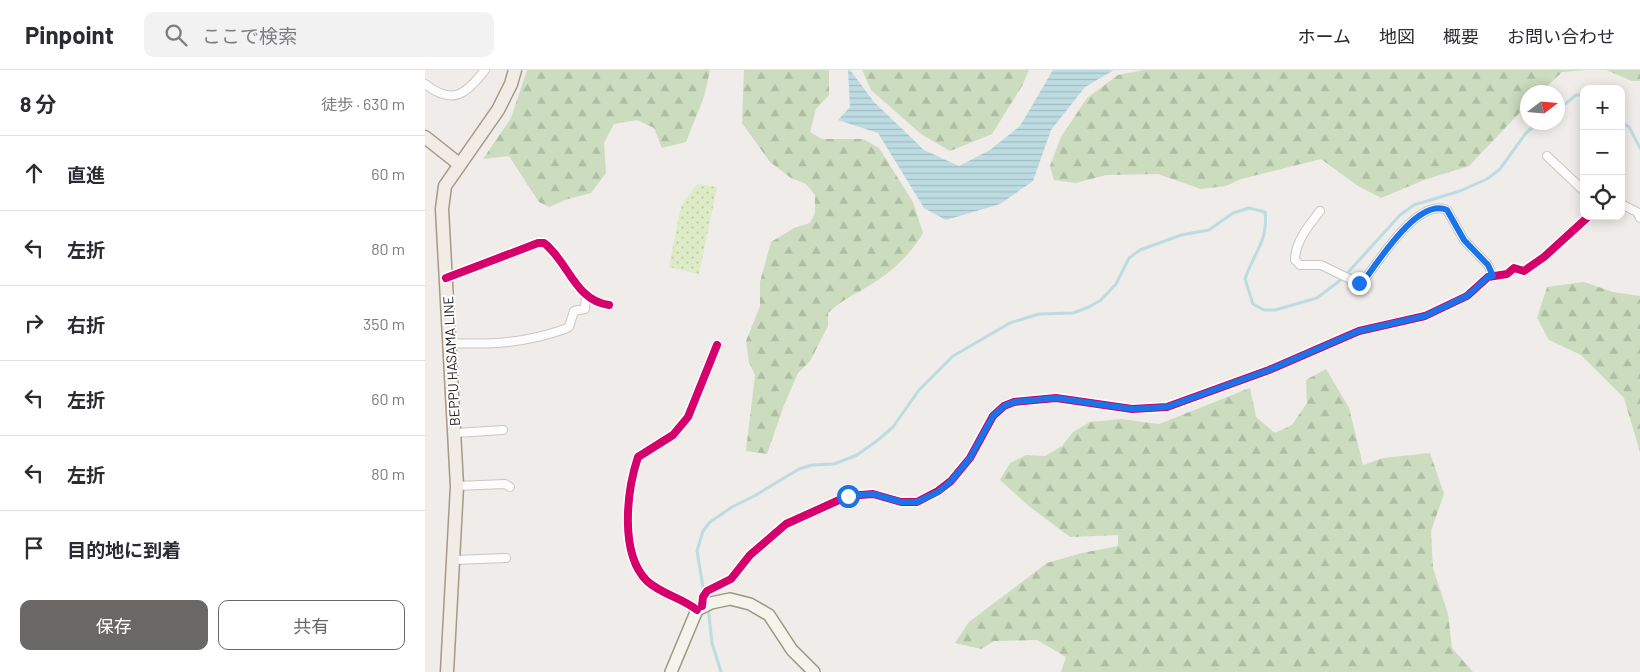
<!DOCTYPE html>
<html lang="ja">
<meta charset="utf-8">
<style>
body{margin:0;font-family:Barlow,"Noto Sans JP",sans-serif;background:#f2f2f3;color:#2b2b33}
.controls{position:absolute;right:15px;top:15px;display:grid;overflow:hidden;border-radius:10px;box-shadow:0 2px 12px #0003}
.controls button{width:45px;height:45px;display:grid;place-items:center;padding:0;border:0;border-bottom:1px solid #e1e1e2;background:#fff;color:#2b2b33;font:25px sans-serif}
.compass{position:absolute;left:1095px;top:15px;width:45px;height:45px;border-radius:50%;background:#fff;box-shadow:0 2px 12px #0003;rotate:74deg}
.stop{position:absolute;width:15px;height:15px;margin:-11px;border:4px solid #1a73e8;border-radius:50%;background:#fff}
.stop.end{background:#1a73e8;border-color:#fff;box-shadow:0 1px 5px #0008}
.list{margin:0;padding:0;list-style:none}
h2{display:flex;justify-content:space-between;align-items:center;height:65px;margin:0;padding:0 20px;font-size:21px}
h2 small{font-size:16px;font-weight:400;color:#7c7c81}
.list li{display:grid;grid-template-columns:32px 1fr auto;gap:15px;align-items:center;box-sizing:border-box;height:75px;padding:0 20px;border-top:1px solid #e1e1e2}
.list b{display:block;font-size:19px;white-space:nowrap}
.list em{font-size:16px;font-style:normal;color:#7c7c81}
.actions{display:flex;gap:10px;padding:15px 20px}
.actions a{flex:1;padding:11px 0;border:1px solid #696867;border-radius:10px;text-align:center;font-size:18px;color:#696867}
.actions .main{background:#696867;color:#fff}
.icon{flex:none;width:28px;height:28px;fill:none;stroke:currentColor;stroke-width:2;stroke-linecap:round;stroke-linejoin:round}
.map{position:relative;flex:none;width:1215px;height:602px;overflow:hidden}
header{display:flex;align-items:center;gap:30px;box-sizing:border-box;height:70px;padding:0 25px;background:#fff;border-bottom:1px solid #e1e1e2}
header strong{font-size:24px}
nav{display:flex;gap:28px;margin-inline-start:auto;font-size:18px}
.search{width:350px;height:45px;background:#f2f2f3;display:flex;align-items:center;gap:12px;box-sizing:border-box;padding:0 18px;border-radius:10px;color:#7c7c81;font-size:19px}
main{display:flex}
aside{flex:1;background:#fff}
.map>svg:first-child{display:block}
.grass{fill:url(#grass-dots)}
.forest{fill:url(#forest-firs)}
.water{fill:url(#water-rules)}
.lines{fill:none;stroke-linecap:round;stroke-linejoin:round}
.stream{stroke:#bddce2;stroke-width:3}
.street-casing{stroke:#c8c7c5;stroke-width:10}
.secondary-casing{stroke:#999980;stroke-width:14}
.primary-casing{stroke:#a69985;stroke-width:15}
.street{stroke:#fdfcfc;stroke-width:8}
.secondary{stroke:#f4f4ec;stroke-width:11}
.primary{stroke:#f2ece6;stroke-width:12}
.cycleway-casing{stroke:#fff;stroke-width:11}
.cycleway{stroke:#d6006c;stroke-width:8}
.route{stroke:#1a73e8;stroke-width:6}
.labels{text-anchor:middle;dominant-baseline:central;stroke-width:4;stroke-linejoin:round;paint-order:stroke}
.street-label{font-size:14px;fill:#212121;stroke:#fff}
</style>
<header>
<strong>Pinpoint</strong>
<div class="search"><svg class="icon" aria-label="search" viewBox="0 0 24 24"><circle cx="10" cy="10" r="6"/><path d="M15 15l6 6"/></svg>ここで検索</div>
<nav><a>ホーム</a><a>地図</a><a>概要</a><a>お問い合わせ</a></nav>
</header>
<main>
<aside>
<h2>8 分<small>徒歩 · 630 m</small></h2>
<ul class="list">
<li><svg class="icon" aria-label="ahead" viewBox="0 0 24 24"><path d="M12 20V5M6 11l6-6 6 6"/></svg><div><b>直進</b></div><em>60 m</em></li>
<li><svg class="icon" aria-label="left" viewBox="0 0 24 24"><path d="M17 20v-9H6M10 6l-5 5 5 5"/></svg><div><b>左折</b></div><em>80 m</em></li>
<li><svg class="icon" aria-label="right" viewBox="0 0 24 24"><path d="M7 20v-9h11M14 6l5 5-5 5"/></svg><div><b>右折</b></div><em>350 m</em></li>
<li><svg class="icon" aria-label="left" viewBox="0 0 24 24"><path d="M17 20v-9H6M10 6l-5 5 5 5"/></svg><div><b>左折</b></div><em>60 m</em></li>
<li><svg class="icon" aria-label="left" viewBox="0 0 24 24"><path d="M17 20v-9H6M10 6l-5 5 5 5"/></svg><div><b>左折</b></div><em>80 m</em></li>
<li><svg class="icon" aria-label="arrive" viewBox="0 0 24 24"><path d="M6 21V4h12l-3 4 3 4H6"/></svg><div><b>目的地に到着</b></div></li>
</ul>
<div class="actions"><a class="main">保存</a><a>共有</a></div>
</aside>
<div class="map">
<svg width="1215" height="602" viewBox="0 0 1215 602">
<defs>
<pattern id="grass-dots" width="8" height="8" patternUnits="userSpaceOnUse" patternTransform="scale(1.25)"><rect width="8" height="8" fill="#ddecc7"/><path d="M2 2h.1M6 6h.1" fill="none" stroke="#bdcaab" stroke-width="1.8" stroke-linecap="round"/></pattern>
<pattern id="forest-firs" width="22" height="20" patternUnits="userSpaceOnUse" patternTransform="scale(1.25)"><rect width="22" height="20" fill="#cbddbe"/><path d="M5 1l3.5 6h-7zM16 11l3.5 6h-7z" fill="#aebda3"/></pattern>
<pattern id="water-rules" width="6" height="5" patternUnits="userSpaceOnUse" patternTransform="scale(1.25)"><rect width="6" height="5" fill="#bddce2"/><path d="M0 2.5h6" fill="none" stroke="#a2bcc2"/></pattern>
</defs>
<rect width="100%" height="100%" fill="#efece9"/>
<!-- grass -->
<path class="grass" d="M272,114L292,117L274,204L244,197L256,136Z"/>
<!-- forest -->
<path class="forest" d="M102,0H285L279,27L261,72L237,78L229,58L212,50L189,54L179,73L181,103L166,123L143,129L124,137L114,132L84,86L58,89L86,48Z
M319,0H404V25L391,39L385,62L397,69H438L454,78L488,132L498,163C485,185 467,202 445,215C430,225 417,229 403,243V256L385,291L373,303L359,335L342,384L321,381L330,305L324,292L321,271L335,236V212L346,172L369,158L385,153L390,143V125L381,114L366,108L345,92L317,53Z
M437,0H604L597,16L567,64L525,81L496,64L446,20Z
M719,0H1162L1137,2L1116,22H1102V35L1044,96L999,110L956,128L933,116L896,89L816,109L801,116L776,119L733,104L681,105L651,113L629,110L625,96L636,67L662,28L693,5Z
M1181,0H1215V11H1207Z
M1159,212L1188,222L1215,226V382L1199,328L1156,285L1124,270L1112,248L1122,217Z
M901,299L924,338L938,395L958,388L1005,383L1019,424L1006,461L1008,498L1023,544L1027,578L1048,602H636L641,587L612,570L569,571L556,579L530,573L544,552L622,493L657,483L693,476V465L645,467L605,437L575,410L585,393L601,385L620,386L637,376L648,362L665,352L696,349L734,354L825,318L831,347L850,363L867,355L882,333L881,310Z"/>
<!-- water -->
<path class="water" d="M423,0H425L449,32L499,80L534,96L565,80L595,56L628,0H689L660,17L626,60L608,111L575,134L521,150L499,138L453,63L413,50L425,37Z"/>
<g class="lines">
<!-- stream -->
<path class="stream" d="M1132,41L1151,25H1159
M1196,52L1204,57L1215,78
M279,523L272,481L278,461L285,452L307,437L331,425L374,399L387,395L409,394L432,385L453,370L468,357L494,320L528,286L585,253L614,244L648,243L664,237L676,230L691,214L704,188L715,180L756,165L784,160L808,143L824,138L840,142C844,170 828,184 820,209L828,234L839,240H850L892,228L917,209L975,145L989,135L1035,121L1062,109L1075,99L1101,63L1114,52
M283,536L287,573L296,602"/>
<defs>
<path id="street" d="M0,14C28,36 41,24 60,0
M1122,86L1159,121
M1196,134L1212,142L1215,148
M895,141C884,155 870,172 870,190L875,195H896L931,212H938C953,192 993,127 1022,140L1039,170L1063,195L1068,206
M21,208L113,173H119C143,191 150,231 184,235
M25,273C67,275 100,273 140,259L144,257L149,241L160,239L161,224
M31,363L78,360
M32,416L80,414L85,417
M29,490L81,488
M277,536L278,527L282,521L306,509L325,485L361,454L423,426L448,424L476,432H492L513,421L526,411L545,388L568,346L579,336L589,332L631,328L707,339L742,337L844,300L934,261L1000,246L1042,226L1063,207L1082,204L1089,198L1099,201L1119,187L1164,146
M272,540C257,528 236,524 222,511C194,483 202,420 213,387L248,365L263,347L292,275"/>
<path id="secondary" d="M246,602L272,540L286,533L305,529L325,534L344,545L367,580L389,602"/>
<path id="primary" d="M0,67L34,94
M22,602L32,416L17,139L20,116L73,40L86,14L90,0"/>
</defs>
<!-- street casing -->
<use href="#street" class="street-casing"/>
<!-- secondary casing -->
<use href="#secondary" class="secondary-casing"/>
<!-- primary casing -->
<use href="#primary" class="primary-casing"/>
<!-- street -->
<use href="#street" class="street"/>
<!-- secondary -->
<use href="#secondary" class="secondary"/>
<!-- primary -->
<use href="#primary" class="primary"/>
<defs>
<path id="cycleway" d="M21,208L113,173H119C143,191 150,231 184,235
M277,536L278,527L282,521L306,509L325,485L361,454L423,426L448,424L476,432H492L513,421L526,411L545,388L568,346L579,336L589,332L631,328L707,339L742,337L844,300L934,261L1000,246L1042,226L1063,207L1082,204L1089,198L1099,201L1119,187L1164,146
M272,540C257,528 236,524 222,511C194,483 202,420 213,387L248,365L263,347L292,275"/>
</defs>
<!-- cycleway casing -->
<use href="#cycleway" class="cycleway-casing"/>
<!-- cycleway -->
<use href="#cycleway" class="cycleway"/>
</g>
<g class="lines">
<!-- route -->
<path class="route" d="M423,426L448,424L476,432H492L513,422L526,411L545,388L568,346L579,336L589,332L631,328L707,339L742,337L844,300L934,261L1000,246L1042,226L1063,207L1068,206L1063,195L1039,170L1022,140C993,127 953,192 938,212L934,213"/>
</g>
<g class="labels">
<!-- street labels -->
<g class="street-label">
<text transform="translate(26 291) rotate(-93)">BEPPU HASAMA LINE</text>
</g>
</g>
</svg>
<div class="controls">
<button>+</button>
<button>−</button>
<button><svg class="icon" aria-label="locate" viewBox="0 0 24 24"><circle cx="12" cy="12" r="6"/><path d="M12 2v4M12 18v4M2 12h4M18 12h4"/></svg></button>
</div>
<svg class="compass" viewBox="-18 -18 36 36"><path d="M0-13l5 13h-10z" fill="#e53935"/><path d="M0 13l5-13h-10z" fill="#7c7c81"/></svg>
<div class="stop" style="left:423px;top:426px"></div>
<div class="stop end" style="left:934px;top:213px"></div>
</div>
</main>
